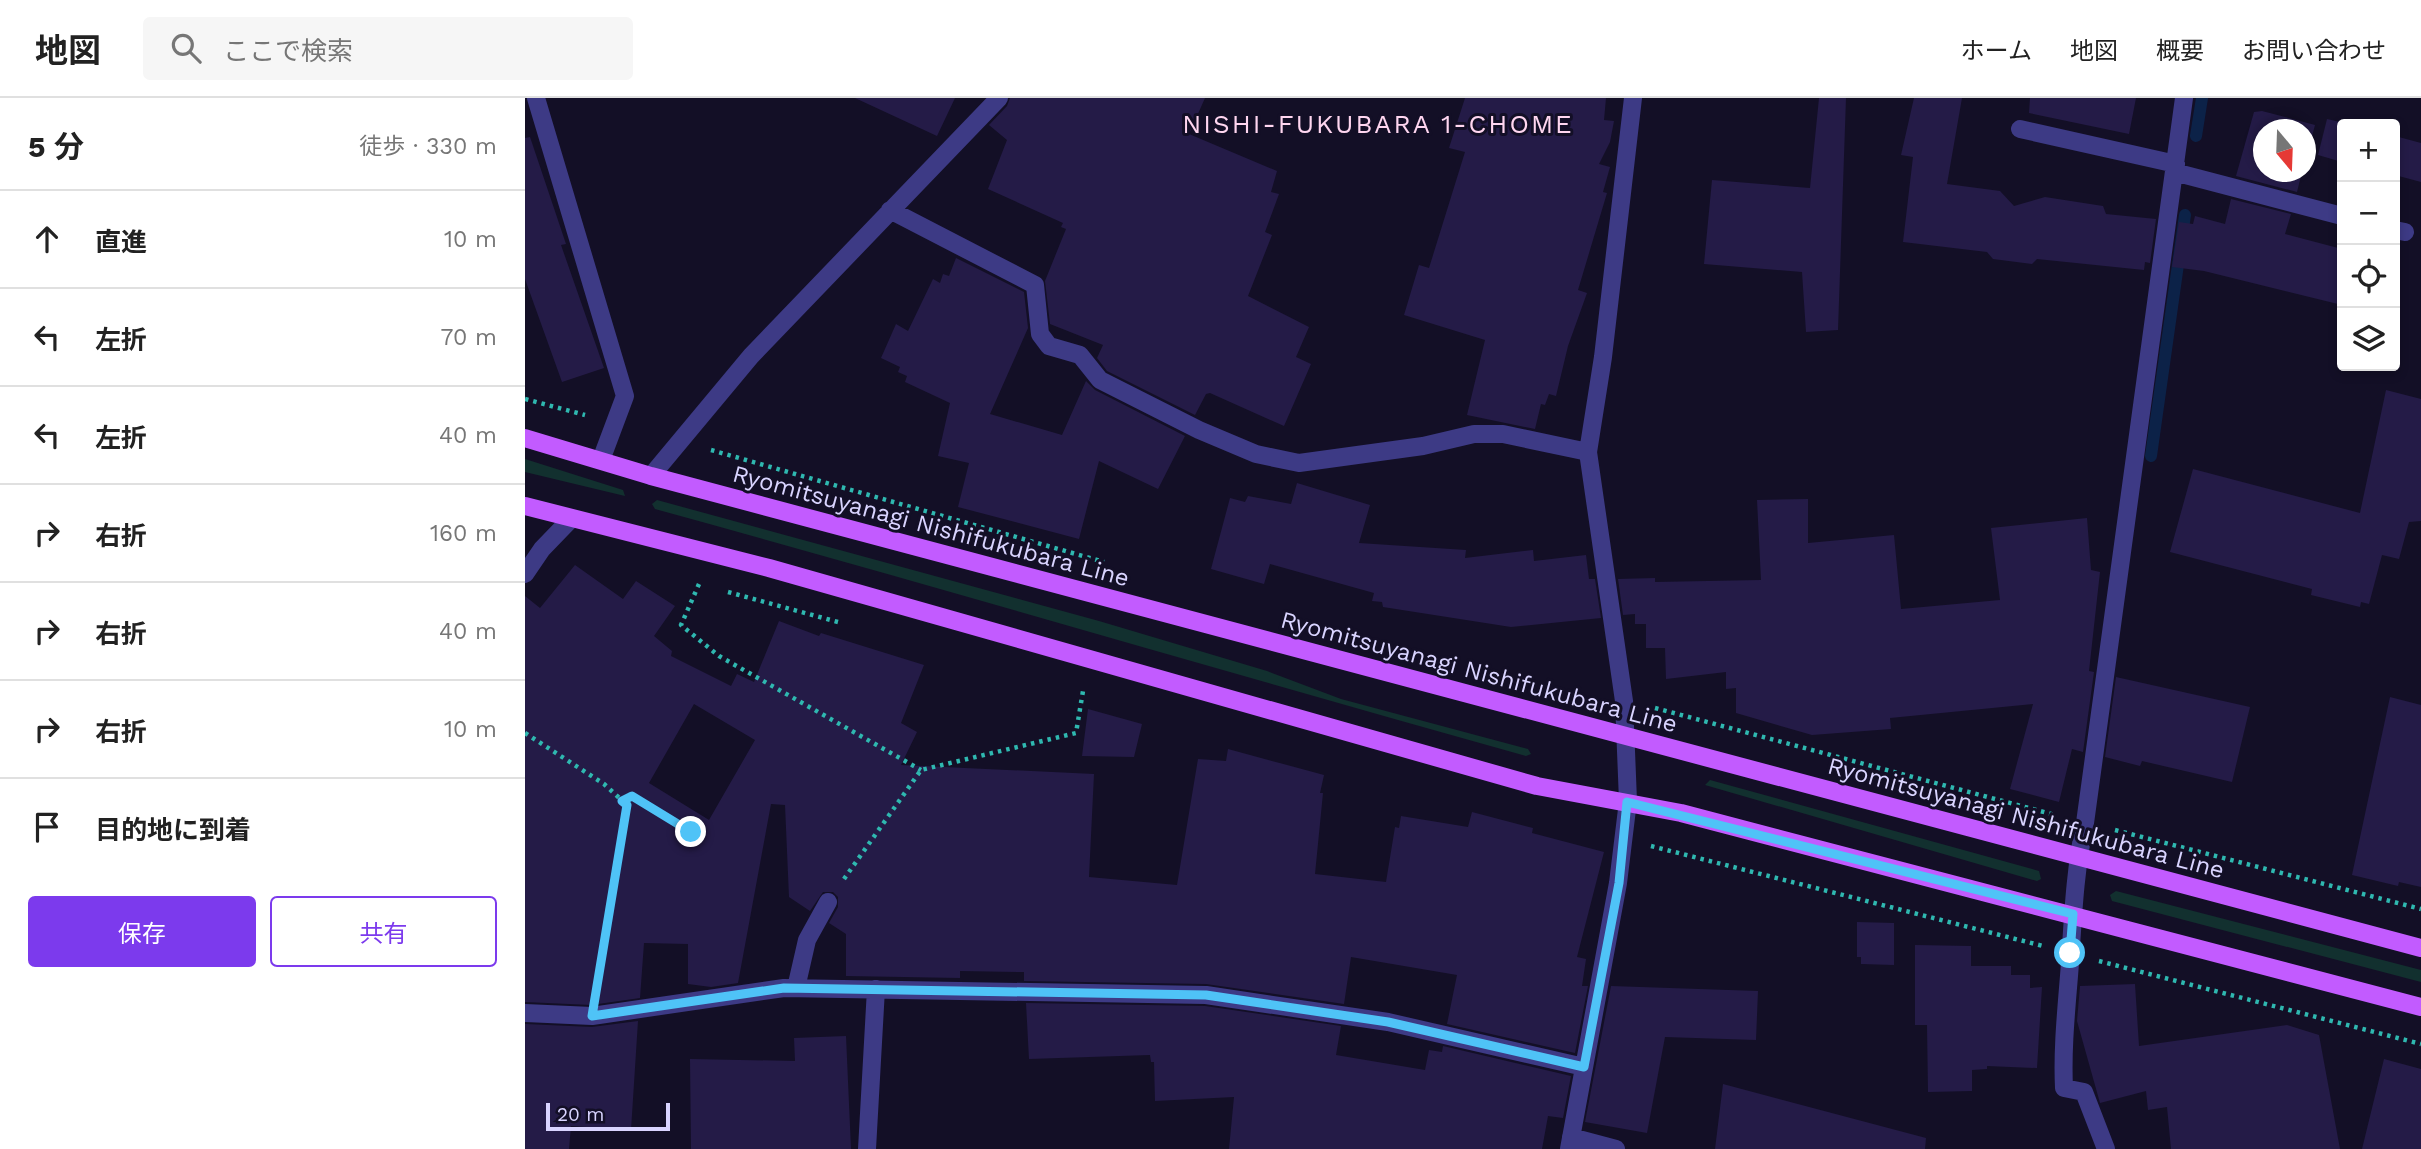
<!DOCTYPE html>
<html lang="ja">
<meta charset="utf-8">
<style>
body{margin:0;font-family:"Work Sans","Noto Sans JP",sans-serif;background:#f6f6f6;color:#222}
.controls{position:absolute;right:21px;top:21px;display:grid;overflow:hidden;border-radius:7px;box-shadow:0 4px 10px #0003}
.controls button{width:63px;height:63px;display:grid;place-items:center;padding:0;border:0;border-bottom:2px solid #e0e0e0;background:#fff;color:#222;font:35px sans-serif}
.compass{position:absolute;left:1728px;top:21px;width:63px;height:63px;border-radius:50%;background:#fff;box-shadow:0 4px 10px #0003;rotate:161deg}
.scale{position:absolute;left:21px;bottom:18px;width:124px;box-sizing:border-box;padding-left:7px;border:4px solid #d9d4ff;border-top:0;font-size:19px;line-height:24px;white-space:nowrap;color:#d9d4ff;-webkit-text-stroke:5px #130f26;paint-order:stroke}
.stop{position:absolute;width:21px;height:21px;margin:-16px;border:5px solid #4fc3f7;border-radius:50%;background:#fff}
.stop.end{background:#4fc3f7;border-color:#fff;box-shadow:0 2px 7px #0008}
.list{margin:0;padding:0;list-style:none}
h2{display:flex;justify-content:space-between;align-items:center;height:91px;margin:0;padding:0 28px;font-size:30px}
h2 small{font-size:23px;font-weight:400;color:#767676}
.list li{display:grid;grid-template-columns:46px 1fr auto;gap:21px;align-items:center;box-sizing:border-box;height:98px;padding:0 28px;border-top:2px solid #e0e0e0}
.list b{display:block;font-size:26px;white-space:nowrap}
.list em{font-size:23px;font-style:normal;color:#767676}
.actions{display:flex;gap:14px;padding:21px 28px}
.actions a{flex:1;padding:16px 0;border:2px solid #7c3aed;border-radius:7px;text-align:center;font-size:24px;color:#7c3aed}
.actions .main{background:#7c3aed;color:#fff}
.icon{flex:none;width:38px;height:38px;fill:none;stroke:currentColor;stroke-width:2;stroke-linecap:round;stroke-linejoin:round}
.map{position:relative;flex:none;width:1896px;height:1051px;overflow:hidden}
header{display:flex;align-items:center;gap:42px;box-sizing:border-box;height:98px;padding:0 35px;background:#fff;border-bottom:2px solid #e0e0e0}
header strong{font-size:33px}
nav{display:flex;gap:38px;margin-inline-start:auto;font-size:24px}
.search{width:490px;height:63px;background:#f6f6f6;display:flex;align-items:center;gap:18px;box-sizing:border-box;padding:0 24px;border-radius:7px;color:#767676;font-size:26px}
main{display:flex}
aside{flex:1;background:#fff}
.map>svg:first-child{display:block}
.green{fill:#12302f}
.lines{fill:none;stroke-linecap:round;stroke-linejoin:round}
.stream{stroke:#0c2248;stroke-width:12}
.building{fill:#241b47;fill-rule:evenodd}
.path{stroke:#2fb8b0;stroke-width:4.5;stroke-dasharray:3.5 5;stroke-linecap:butt}
.minor{stroke:#3d3a85;stroke-width:18}
.major{stroke:#c25bff;stroke-width:18}
.route{stroke:#4fc3f7;stroke-width:9}
.labels{text-anchor:middle;dominant-baseline:central;stroke-width:6;stroke-linejoin:round;paint-order:stroke}
.street-label{font-size:24px;fill:#d9d4ff;stroke:#130f26}
.neighbourhood-label{font-size:26px;letter-spacing:2px;fill:#ffd6f0;stroke:#130f26}
</style>
<header>
<strong>地図</strong>
<div class="search"><svg class="icon" aria-label="search" viewBox="0 0 24 24"><circle cx="10" cy="10" r="6"/><path d="M15 15l6 6"/></svg>ここで検索</div>
<nav><a>ホーム</a><a>地図</a><a>概要</a><a>お問い合わせ</a></nav>
</header>
<main>
<aside>
<h2>5 分<small>徒歩 · 330 m</small></h2>
<ul class="list">
<li><svg class="icon" aria-label="ahead" viewBox="0 0 24 24"><path d="M12 20V5M6 11l6-6 6 6"/></svg><div><b>直進</b></div><em>10 m</em></li>
<li><svg class="icon" aria-label="left" viewBox="0 0 24 24"><path d="M17 20v-9H6M10 6l-5 5 5 5"/></svg><div><b>左折</b></div><em>70 m</em></li>
<li><svg class="icon" aria-label="left" viewBox="0 0 24 24"><path d="M17 20v-9H6M10 6l-5 5 5 5"/></svg><div><b>左折</b></div><em>40 m</em></li>
<li><svg class="icon" aria-label="right" viewBox="0 0 24 24"><path d="M7 20v-9h11M14 6l5 5-5 5"/></svg><div><b>右折</b></div><em>160 m</em></li>
<li><svg class="icon" aria-label="right" viewBox="0 0 24 24"><path d="M7 20v-9h11M14 6l5 5-5 5"/></svg><div><b>右折</b></div><em>40 m</em></li>
<li><svg class="icon" aria-label="right" viewBox="0 0 24 24"><path d="M7 20v-9h11M14 6l5 5-5 5"/></svg><div><b>右折</b></div><em>10 m</em></li>
<li><svg class="icon" aria-label="arrive" viewBox="0 0 24 24"><path d="M6 21V4h12l-3 4 3 4H6"/></svg><div><b>目的地に到着</b></div></li>
</ul>
<div class="actions"><a class="main">保存</a><a>共有</a></div>
</aside>
<div class="map">
<svg width="1896" height="1051" viewBox="0 0 1896 1051">
<rect width="100%" height="100%" fill="#130f26"/>
<!-- green -->
<path class="green" d="M0,361L98,392L100,398L0,374Z
M132,402L574,523L742,573L816,601L1003,651L1006,656L1001,658C711,577 421,491 130,411L127,406Z
M1185,682L1514,773L1516,781L1512,783L1180,687Z
M1591,793L1896,872V884L1587,803L1585,797Z"/>
<g class="lines">
<!-- stream -->
<path class="stream" d="M1671,38L1677,0
M1626,358L1660,117"/>
</g>
<!-- building -->
<path class="building" d="M330,0H430L412,38Z
M485,0H680L664,36L752,73L746,94L754,96L740,134L747,137L723,198L784,229L771,259L786,266L759,328L685,295L681,296L670,317L582,273L572,260L578,247L525,226L520,183L541,131L536,129L538,125L463,91L482,42L464,27L482,8Z
M940,0H1081L1079,22L1089,23L1085,44L1074,66L1085,69L1078,94L1082,95L1053,192L1062,195L1043,248L1031,298L1024,296L1020,307L1016,306L1010,331L942,317L960,242L879,217L894,167L904,170L940,54L924,50Z
M1294,0H1321L1313,232L1281,234L1277,174L1179,166L1187,82L1285,90Z
M1389,0H1437L1422,86L1475,93L1489,108L1520,99L1578,108L1581,116L1631,121L1625,165L1620,164L1619,172L1512,161L1507,166L1468,161L1462,154L1378,144L1388,59L1376,57Z
M1505,0H1611L1604,36L1504,15Z
M1737,13L1790,27L1781,61V32H1739V74H1777L1772,94L1711,78L1729,14Z
M1802,21L1824,26H1817V64L1793,57Z
M1870,38L1896,45V84L1870,77Z
M5,39L41,146L36,147L79,270L37,284L0,181V40Z
M1706,101L1766,116L1760,136L1817,151V207L1679,173L1647,169L1654,124L1668,126L1670,118L1700,126Z
M431,160L499,194L503,230L465,316L537,337L561,283L570,292L660,338L633,391L574,363L554,441L433,409L444,365L413,358L425,305L380,284L382,278L373,274L375,269L356,260L371,226L383,233L408,181L415,185L418,176L424,178Z
M1861,292L1896,301V423L1884,424L1874,461L1857,457L1844,506L1836,504L1835,509L1786,497L1787,491L1645,454L1668,371L1835,415Z
M772,385L845,407L834,445L941,452L940,460L1008,452L1009,463L1061,457L1064,481H1070L1076,520L986,529L858,509L857,504L847,503L849,495L745,466L739,486L686,471L705,400L720,404L723,398L766,406Z
M1283,401V445L1369,437L1376,511L1475,502L1466,430L1562,420L1566,472L1575,474L1564,573L1569,574L1558,654L1547,651L1534,704L1485,691L1508,606L1365,620L1366,631L1287,637L1211,615V590L1201,591V574L1141,581L1140,550H1121V526H1110V516L1098,517L1093,481L1130,480V484L1236,482L1232,402Z
M50,467L98,501L111,483L150,508L129,538L147,553L146,558L206,588L212,576L229,584L254,523L294,538L296,535L399,567L376,625L392,634L376,667L569,676L564,779L652,787L673,661L701,663L703,651L799,677L795,695H798L790,776L861,784L870,729L874,730L876,718L943,729L947,714L1008,730L1007,735L1079,754L1052,859L1061,861L1057,888H1063L1050,955L922,926L932,877L826,859L819,906L681,886L499,883V874L435,873V880L321,878V836L304,825L313,809V799L308,794H298L285,813L264,799L260,707L246,706L213,885L186,889L163,886V846L119,845L115,900L66,907L0,904V498L15,510ZM169,606L230,642L184,722L124,685Z
M1591,579L1725,609L1707,684L1617,663L1615,668L1580,659Z
M1865,599L1896,607V789L1874,784L1873,788L1827,777Z
M563,611L617,626L609,659L557,658Z
M1332,824L1369,825V867L1336,866V859H1332Z
M1390,847L1446,848V868H1486V877H1505V890L1517,889L1512,970L1462,968V971L1447,972V993L1403,994L1402,927H1390Z
M1610,886L1614,948L1762,927L1794,937L1815,1051H1646L1642,1009L1623,1012L1621,993L1575,1005L1552,923L1555,888Z
M1086,888L1233,893L1231,942L1140,939L1122,1035L1060,1024Z
M501,905L680,908L816,928L811,957L900,972L904,952L917,954L918,948L1046,978L1038,1020L1023,1018L1017,1051H704L709,999L630,1003L629,964H626L625,957L504,961Z
M113,923L106,1032L46,1028L44,1051H0V926L67,929Z
M321,938L326,1051H166L165,961L270,963L269,940Z
M1859,961L1896,971V1051H1837Z
M1198,986L1401,1040L1400,1051H1190Z"/>
<g class="lines">
<!-- path -->
<path class="path" d="M0,301L60,317
M186,352L579,464
M174,486L156,527L194,558L396,672
M203,494L313,524
M1130,610L1530,717
M0,635L79,686L102,707L73,886
M97,703L107,698L166,734
M1590,732L1896,811
M1126,748L1518,848
M319,781L396,672L551,635L558,593
M1574,863L1896,946"/>
<!-- minor -->
<path class="minor" d="M11,0L100,298L76,362
M1495,31L1651,66
M1649,74L1817,118
M365,112L510,187L515,236L524,248L555,257L575,282L674,332L731,356L774,365L898,348L949,336H978L1063,354
M1870,132L1880,134
M126,378L226,258L474,0
M0,476L17,451L45,422
M271,890L282,842L303,804
M0,915L67,918L259,890L681,897L863,924L1059,969
M1046,1039L1091,1051
M342,1051L351,891
M1044,1051L1093,785L1103,703L1099,603L1063,354L1078,259L1108,0
M1581,1051L1559,994L1539,990C1537,948 1542,906 1545,865C1548,818 1550,771 1560,725L1659,0"/>
<!-- major -->
<path class="major" d="M0,340L126,378L1896,850
M0,408L244,470L1012,688L1156,715L1896,909"/>
</g>
<g class="lines">
<!-- route -->
<path class="route" d="M166,734L107,698L97,703L102,707L67,918L259,890L681,897L863,924L1059,969L1094,785L1102,704L1548,816L1545,855"/>
</g>
<g class="labels">
<!-- street labels -->
<g class="street-label">
<text transform="translate(406 428) rotate(15)">Ryomitsuyanagi Nishifukubara Line</text>
<text transform="translate(954 574) rotate(15)">Ryomitsuyanagi Nishifukubara Line</text>
<text transform="translate(1501 720) rotate(15)">Ryomitsuyanagi Nishifukubara Line</text>
</g>
<!-- neighbourhood labels -->
<g class="neighbourhood-label">
<text x="853" y="26">NISHI-FUKUBARA 1-CHOME</text>
</g>
</g>
</svg>
<div class="controls">
<button>+</button>
<button>−</button>
<button><svg class="icon" aria-label="locate" viewBox="0 0 24 24"><circle cx="12" cy="12" r="6"/><path d="M12 2v4M12 18v4M2 12h4M18 12h4"/></svg></button>
<button><svg class="icon" aria-label="layers" viewBox="0 0 24 24"><path d="M12 4l9 5-9 5-9-5zM3 14l9 5 9-5"/></svg></button>
</div>
<svg class="compass" viewBox="-18 -18 36 36"><path d="M0-13l5 13h-10z" fill="#e53935"/><path d="M0 13l5-13h-10z" fill="#767676"/></svg>
<div class="scale">20 m</div>
<div class="stop" style="left:1545px;top:855px"></div>
<div class="stop end" style="left:166px;top:734px"></div>
</div>
</main>
